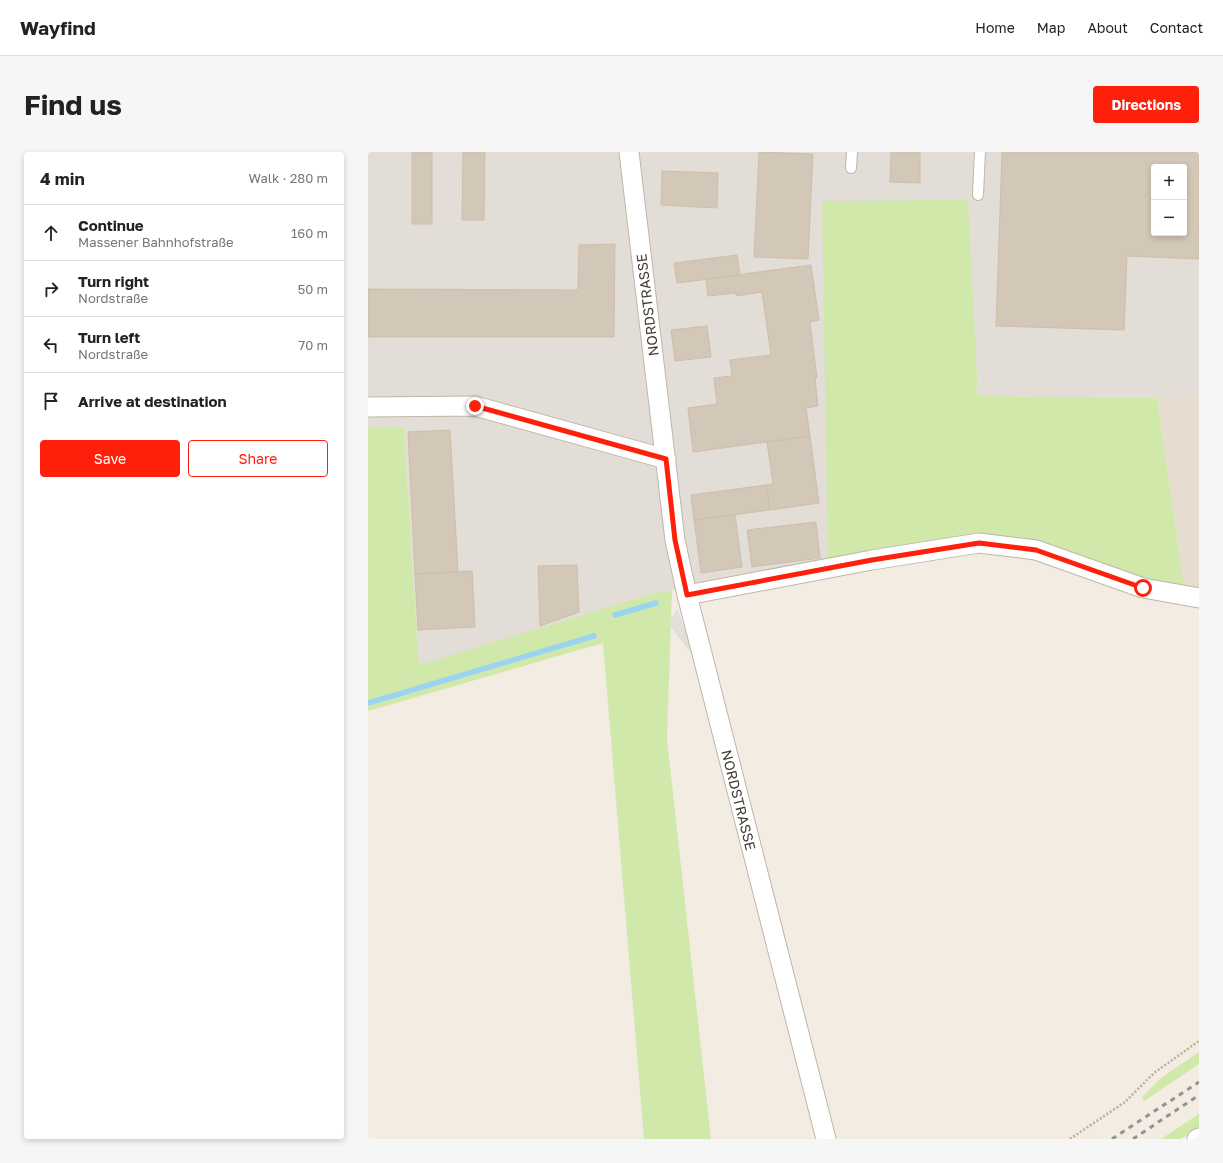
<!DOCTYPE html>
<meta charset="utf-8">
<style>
body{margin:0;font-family:"Golos Text",sans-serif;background:#f6f6f6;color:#222}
.controls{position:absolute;right:12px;top:12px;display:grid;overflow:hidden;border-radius:4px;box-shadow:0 2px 6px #0003}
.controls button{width:36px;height:36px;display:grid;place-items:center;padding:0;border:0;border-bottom:1px solid #e0e0e0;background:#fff;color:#222;font:20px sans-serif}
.stop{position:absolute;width:12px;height:12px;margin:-9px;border:3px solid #ff200c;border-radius:50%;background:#fff}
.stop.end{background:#ff200c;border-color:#fff;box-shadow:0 1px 4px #0008}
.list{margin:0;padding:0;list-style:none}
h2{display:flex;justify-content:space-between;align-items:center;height:52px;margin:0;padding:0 16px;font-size:17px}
h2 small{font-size:13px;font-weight:400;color:#767676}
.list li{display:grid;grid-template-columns:26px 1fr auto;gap:12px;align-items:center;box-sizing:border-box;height:56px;padding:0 16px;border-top:1px solid #e0e0e0}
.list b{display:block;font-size:15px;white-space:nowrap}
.list p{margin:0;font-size:13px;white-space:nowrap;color:#767676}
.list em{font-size:13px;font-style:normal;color:#767676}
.actions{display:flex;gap:8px;padding:12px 16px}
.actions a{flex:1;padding:9px 0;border:1px solid #ff200c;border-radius:4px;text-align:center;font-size:14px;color:#ff200c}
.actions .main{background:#ff200c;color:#fff}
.icon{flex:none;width:22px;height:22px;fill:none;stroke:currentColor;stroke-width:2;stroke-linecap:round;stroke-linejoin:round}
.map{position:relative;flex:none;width:831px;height:987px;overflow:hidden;border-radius:4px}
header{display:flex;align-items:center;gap:24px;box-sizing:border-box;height:56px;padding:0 20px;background:#fff;border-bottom:1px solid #e0e0e0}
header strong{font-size:19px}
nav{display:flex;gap:22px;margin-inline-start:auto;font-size:14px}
.intro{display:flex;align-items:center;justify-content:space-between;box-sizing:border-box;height:96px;padding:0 24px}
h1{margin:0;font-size:28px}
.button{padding:10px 18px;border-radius:4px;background:#ff200c;color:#fff;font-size:14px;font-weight:700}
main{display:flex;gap:24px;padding:0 24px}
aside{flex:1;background:#fff;border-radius:4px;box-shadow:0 2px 6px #0003}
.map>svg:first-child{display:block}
.residential{fill:#e6ddd0}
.industrial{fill:#e3ddd7;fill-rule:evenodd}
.green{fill:#d0e8a9}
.parking{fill:#e2dfdb}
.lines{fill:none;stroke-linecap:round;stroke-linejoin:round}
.stream{stroke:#9bd4f2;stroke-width:5.5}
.building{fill:#d3c7b7;stroke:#cebeaa;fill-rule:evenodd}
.service-casing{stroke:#c0b6a8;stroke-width:12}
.minor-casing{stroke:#c0b6a8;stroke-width:21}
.path{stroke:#bfae95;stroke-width:2.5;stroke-dasharray:2 2;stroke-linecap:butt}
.service{stroke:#fff;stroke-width:10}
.minor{stroke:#fff;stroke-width:19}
.rail{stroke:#939393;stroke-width:3;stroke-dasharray:5 5;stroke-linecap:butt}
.route{stroke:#ff200c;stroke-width:5}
.labels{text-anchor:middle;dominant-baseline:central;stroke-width:3;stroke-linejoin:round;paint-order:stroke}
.street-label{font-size:14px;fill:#433c32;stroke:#fff}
</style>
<header>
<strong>Wayfind</strong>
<nav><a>Home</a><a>Map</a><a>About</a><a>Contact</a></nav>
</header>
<div class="intro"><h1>Find us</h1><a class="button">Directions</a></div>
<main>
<aside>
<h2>4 min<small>Walk · 280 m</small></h2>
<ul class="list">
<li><svg class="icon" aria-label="ahead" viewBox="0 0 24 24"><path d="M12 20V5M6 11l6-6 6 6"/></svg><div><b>Continue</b><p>Massener Bahnhofstraße</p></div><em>160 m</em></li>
<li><svg class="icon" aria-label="right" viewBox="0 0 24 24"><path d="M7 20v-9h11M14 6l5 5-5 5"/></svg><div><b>Turn right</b><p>Nordstraße</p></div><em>50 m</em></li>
<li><svg class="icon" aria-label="left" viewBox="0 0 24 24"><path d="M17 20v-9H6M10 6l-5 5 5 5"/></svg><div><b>Turn left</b><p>Nordstraße</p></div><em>70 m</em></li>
<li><svg class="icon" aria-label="arrive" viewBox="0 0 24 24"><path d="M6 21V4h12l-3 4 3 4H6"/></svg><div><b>Arrive at destination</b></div></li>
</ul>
<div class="actions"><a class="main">Save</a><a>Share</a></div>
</aside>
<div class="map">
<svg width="831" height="987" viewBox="0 0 831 987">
<rect width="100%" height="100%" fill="#f2ece2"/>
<!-- residential -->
<path class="residential" d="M831,243V435L816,434L789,246Z"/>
<!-- industrial -->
<path class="industrial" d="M0,0H831V243L789,246L610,244L599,48L460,412L287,441L51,514L36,276H0ZM786,15H816V81H786Z"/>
<!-- green -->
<path class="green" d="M600,48L610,244L789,246L816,434L771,429L669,391L460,412L454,49Z
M0,276H36L51,513L287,441L304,438L299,587L343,987H276L235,491L0,559Z
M831,900V912L776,949L774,945L793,926Z
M831,962V977L812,987H793Z"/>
<!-- parking -->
<path class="parking" d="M309,457L325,495L321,498L300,472Z"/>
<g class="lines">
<!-- stream -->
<path class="stream" d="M247,463L288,451
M0,551L226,484"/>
</g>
<!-- building -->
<path class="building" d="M44,0H64V72H44Z
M95,0H117L116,68H94Z
M391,0L445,2L440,107L386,105Z
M523,0H552V31L522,30Z
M634,0H831V107L759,104L756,178L628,174ZM786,15H816V81H786Z
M294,19L350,21L349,56L293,53Z
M247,92L246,185H0V137L210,138L211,93Z
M369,103L372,123L309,131L306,111Z
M443,113L451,168L442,170L449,226H447L450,254L438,256L442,284L325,300L320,256L349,252L346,226L364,224L362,208L403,203L394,140L368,144V141L340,144L338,127Z
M339,174L343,205L307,209L303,178Z
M82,278L90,420L47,422L40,280Z
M442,284L451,351L402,358L398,333L405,332L399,290Z
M398,333L402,358L326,368L323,343Z
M367,363L374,415L333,421L326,368Z
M448,370L452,406L384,415L379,378Z
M209,413L211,460L172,474L170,414Z
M104,419L107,475L50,478L47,422Z"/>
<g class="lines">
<defs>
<path id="service" d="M483,16L484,0
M610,43L612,0"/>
<path id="minor" d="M261,0L307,388L319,443L458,987
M0,255L107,254L298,307
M319,443L504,408L611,391L668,398L775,436L831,446
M829,987L831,986"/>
</defs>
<!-- service casing -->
<use href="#service" class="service-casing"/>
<!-- minor casing -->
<use href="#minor" class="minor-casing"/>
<!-- path -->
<path class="path" d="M702,987L757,950L786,921L831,889"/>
<!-- service -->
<use href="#service" class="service"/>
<!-- minor -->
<use href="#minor" class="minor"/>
<!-- rail -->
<path class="rail" d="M744,987L831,930
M765,987L831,943"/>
</g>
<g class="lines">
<!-- route -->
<path class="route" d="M107,254L298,307L307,388L319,443L504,408L611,391L668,398L775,436"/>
</g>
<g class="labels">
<!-- street labels -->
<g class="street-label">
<text transform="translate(279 153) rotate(-97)">NORDSTRASSE</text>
<text transform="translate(371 648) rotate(76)">NORDSTRASSE</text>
</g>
</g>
</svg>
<div class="controls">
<button>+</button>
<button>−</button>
</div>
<div class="stop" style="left:775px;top:436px"></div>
<div class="stop end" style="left:107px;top:254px"></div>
</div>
</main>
